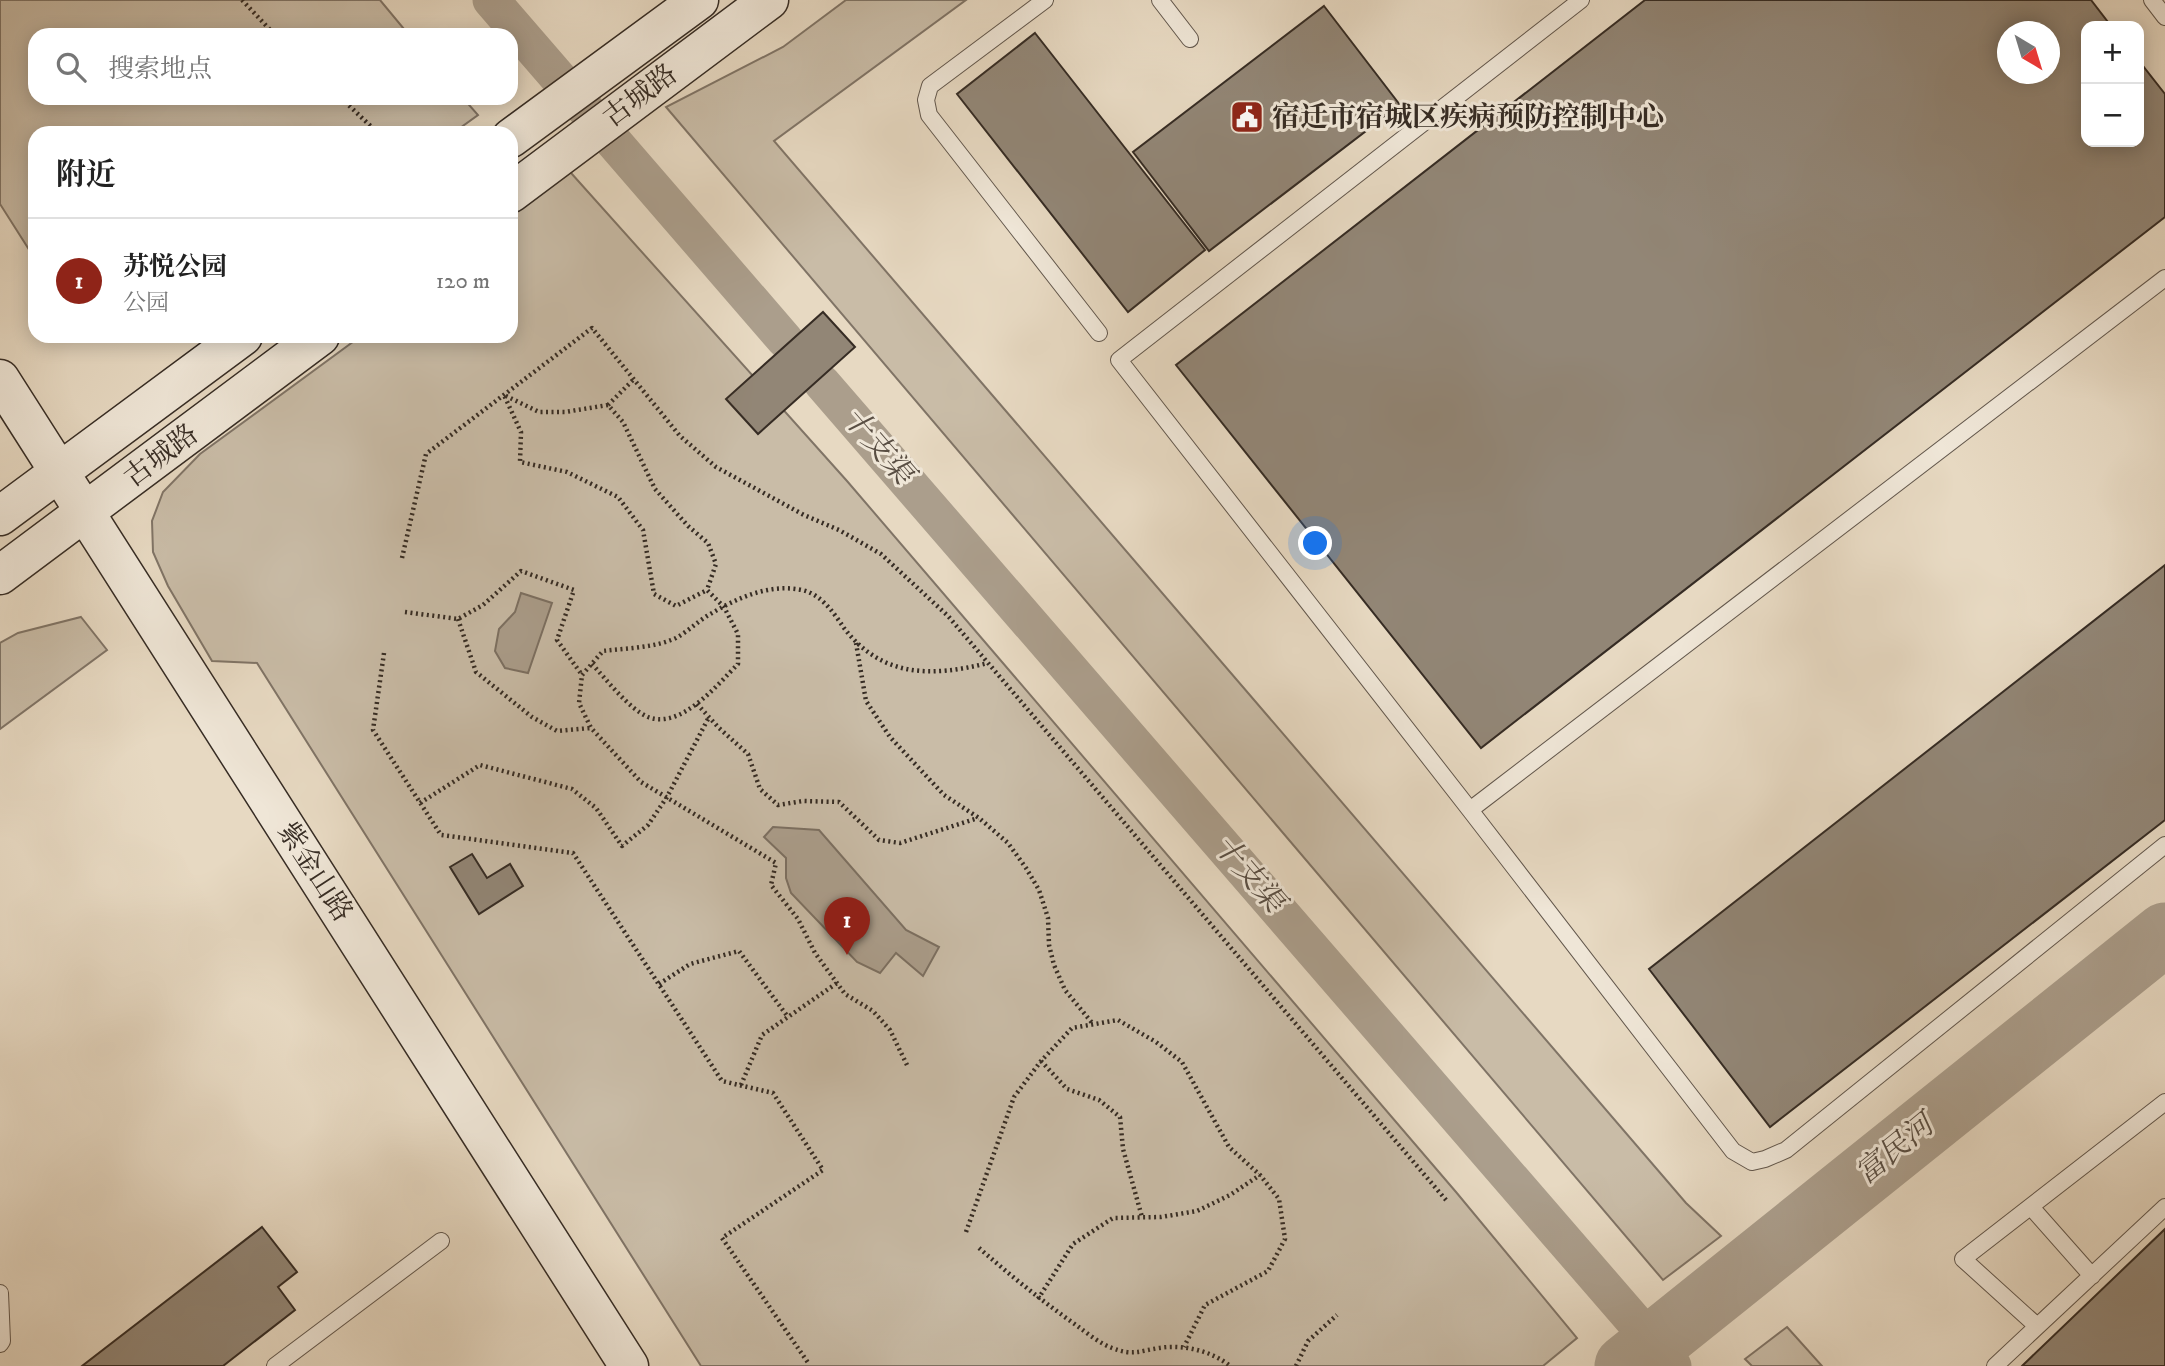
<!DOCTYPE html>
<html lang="zh">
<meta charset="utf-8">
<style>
body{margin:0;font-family:"IM FELL DW Pica","Noto Serif SC",serif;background:#f6f6f6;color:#222}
.controls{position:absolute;right:21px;top:21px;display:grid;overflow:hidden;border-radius:14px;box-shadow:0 4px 18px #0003}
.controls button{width:63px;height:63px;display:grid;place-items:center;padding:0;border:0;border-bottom:2px solid #e0e0e0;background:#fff;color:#222;font:35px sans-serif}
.compass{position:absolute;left:1997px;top:21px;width:63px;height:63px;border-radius:50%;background:#fff;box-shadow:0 4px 18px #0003;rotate:142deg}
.you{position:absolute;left:1316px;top:544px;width:24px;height:24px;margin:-18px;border:5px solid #fff;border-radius:50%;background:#1a73e8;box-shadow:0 0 0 10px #1a73e833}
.badge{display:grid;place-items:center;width:46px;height:46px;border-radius:50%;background:#8f2418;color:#fff;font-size:23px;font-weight:700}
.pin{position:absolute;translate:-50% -58px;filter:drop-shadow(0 2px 4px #0008)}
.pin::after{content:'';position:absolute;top:37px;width:24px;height:21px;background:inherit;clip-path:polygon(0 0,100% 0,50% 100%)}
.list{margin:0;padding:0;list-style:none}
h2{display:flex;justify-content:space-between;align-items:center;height:91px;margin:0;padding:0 28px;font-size:30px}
h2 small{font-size:23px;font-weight:400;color:#767676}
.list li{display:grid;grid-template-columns:46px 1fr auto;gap:21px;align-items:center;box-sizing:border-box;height:126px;padding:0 28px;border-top:2px solid #e0e0e0}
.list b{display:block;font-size:26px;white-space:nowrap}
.list p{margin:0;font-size:23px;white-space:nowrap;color:#767676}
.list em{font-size:23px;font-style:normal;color:#767676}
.icon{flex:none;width:38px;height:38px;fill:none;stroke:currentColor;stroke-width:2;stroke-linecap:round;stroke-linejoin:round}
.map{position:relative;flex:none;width:2165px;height:1366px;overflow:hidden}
.search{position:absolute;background:#fff;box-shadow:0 4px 18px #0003;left:28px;top:28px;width:490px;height:77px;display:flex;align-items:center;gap:18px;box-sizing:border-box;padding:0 24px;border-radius:21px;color:#767676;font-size:26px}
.panel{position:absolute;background:#fff;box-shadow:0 4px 18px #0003;left:28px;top:126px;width:490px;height:217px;border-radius:21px}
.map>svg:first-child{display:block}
.green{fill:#c9bca7;stroke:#807466;stroke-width:2}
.water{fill:#ab9e8c;stroke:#7c7062;stroke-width:2}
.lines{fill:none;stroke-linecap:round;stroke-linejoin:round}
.canal{stroke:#ab9e8c;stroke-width:37}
.river{stroke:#ab9e8c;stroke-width:63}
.building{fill:#928676;stroke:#362c24;stroke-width:2;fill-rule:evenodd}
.lane-casing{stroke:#62574c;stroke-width:18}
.secondary-casing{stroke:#362c24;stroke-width:41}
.path{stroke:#362c24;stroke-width:4.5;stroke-dasharray:2 3.5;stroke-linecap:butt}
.lane{stroke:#efe6d7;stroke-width:16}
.secondary{stroke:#efe6d7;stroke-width:38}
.labels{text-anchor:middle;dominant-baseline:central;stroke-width:6;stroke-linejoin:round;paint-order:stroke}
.street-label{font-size:28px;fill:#362c24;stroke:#efe6d7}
.poi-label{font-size:28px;font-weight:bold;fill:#362c24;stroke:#efe6d7;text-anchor:start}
.water-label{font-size:30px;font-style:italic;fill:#594e43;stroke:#efe6d7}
</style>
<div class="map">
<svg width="2165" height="1366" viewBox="0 0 2165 1366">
<rect width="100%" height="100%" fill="#e7d9c2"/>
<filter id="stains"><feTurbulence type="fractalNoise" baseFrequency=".00286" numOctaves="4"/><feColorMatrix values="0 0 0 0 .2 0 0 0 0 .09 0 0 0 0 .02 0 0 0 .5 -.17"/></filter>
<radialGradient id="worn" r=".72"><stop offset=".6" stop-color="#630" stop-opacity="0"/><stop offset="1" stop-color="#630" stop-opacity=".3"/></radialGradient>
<!-- green -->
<path class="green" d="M0,0H380L409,35H35V98H463L478,115L453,133H35V259L0,204Z
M846,0H966L774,141L1686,1203L1721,1236L1663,1280L666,107L783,47Z
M563,164L847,481L1456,1192L1577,1338L1543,1366H701L257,663L212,661L168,586L153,552L152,521L163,492L200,454L361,336H511V210Z
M81,617L107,650L0,729V643L18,633Z
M1787,1327L1822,1366H1752L1745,1359Z"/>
<!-- water -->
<path class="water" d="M521,593L552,603L528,673L505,668L495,651L499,629L515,612Z
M773,827L819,830L906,930L939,947L923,976L896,953L880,973L857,962L791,893L786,878V858L764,837Z"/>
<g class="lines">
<!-- canal -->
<path class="canal" d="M491,0L785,340
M822,383L1673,1366"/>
<!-- river -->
<path class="river" d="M1626,1366L2165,934"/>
</g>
<!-- building -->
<path class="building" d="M1645,0H2091L2111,26H2086V142H2139V61L2165,94V217L1481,748L1176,365ZM2008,32H2050V74H2008Z
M1324,6L1400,105L1209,251L1133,152Z
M1035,33L1205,250L1128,312L957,94Z
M823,312L855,347L758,434L726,399Z
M2165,565V820L1770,1127L1649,969Z
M472,854L487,878L510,864L523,886L479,914L450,867Z
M262,1227L297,1272L278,1287L295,1310L223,1366H82Z
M2165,1229V1366H2022Z"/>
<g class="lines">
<defs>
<path id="lane" d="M1045,0L930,86L926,100L929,115L1099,333
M1160,0L1190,39
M1581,0L1119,360L1470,810L1733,1151L1752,1162L1765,1159L1786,1150L2165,845
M2152,0L2165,17
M1470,810L2165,278
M2031,1207L2092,1276
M0,1293L2,1341L0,1344
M2037,1326L1963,1259L2165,1102
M275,1366L441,1241
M1995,1366L2165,1207"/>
<path id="secondary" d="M511,138L699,0
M511,193L769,0
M0,379L629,1366
M0,516L243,336
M0,575L320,336"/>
</defs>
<!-- lane casing -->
<use href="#lane" class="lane-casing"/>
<!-- secondary casing -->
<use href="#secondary" class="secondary-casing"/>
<!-- path -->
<path class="path" d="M242,0L275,35
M341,98L378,133
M608,405L633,380
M402,558L426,454L592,328L680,436L716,467L804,515L839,530L881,554L948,616L1446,1200
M405,612L458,619L483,605L521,571L574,590L557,640L582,675
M458,619L476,672L532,717L557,731L591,728
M856,643L866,701L890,737L944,795L979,818L1008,843L1026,868L1039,890L1048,918L1049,945L1054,965L1065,990L1093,1024
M384,653L373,730L441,835L573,853L722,1081L773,1093L823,1170L722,1238L809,1364
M592,664C606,679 629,709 648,717C681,730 718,684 738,664V634L724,607L707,590L716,564L708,543L688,526L655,489L623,422L608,405L565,412H539L504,395L521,432L520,462L567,472L618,497L643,530L654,594L676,606L707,590
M697,704L719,728L748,754L760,789L778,805L803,801L839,802L879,840L900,843L978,818
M420,803L480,765L572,789L596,808L622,846L648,825L667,797L709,717
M659,984L690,964L739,951L788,1017
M1041,1061L1067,1089L1099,1100L1120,1117L1123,1149L1142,1217
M907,1065L890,1030L873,1011L845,994L815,953L798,919L771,885L776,863L641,782L591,728L579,703L582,675L603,651C627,648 654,648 676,638C687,632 696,623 707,616C735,599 768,583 802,590C821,594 834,613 844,628C882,678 932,677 988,663
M741,1085L762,1035L837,983
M966,1232L1014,1097L1041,1061L1072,1028L1118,1020L1156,1042L1182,1062L1229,1147L1260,1175L1279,1199L1285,1239L1268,1271L1205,1305L1184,1347
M979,1248C1010,1275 1042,1301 1076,1325C1087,1333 1099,1343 1112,1348C1133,1356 1139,1351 1159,1348C1183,1344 1212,1351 1230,1366
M1038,1299L1073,1244L1113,1218L1161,1217L1197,1211L1230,1195L1260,1175
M1296,1366L1308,1341L1337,1315"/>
<!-- lane -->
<use href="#lane" class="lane"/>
<!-- secondary -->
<use href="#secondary" class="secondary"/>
</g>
<!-- icons -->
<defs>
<symbol id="civic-square" viewBox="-11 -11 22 22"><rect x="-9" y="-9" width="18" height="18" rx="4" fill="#8f2418" stroke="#efe6d7"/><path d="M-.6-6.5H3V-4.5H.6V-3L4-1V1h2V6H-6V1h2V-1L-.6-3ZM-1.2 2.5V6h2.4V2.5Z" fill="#fff"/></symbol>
</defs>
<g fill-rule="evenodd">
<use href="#civic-square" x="1228" y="98" width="38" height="38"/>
</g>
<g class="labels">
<!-- street labels -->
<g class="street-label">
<text transform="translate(640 96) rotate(-37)">古城路</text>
<text transform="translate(161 456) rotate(-37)">古城路</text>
<text transform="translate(315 872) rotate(57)">紫金山路</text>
</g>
<!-- poi labels -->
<g class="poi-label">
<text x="1272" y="117">宿迁市宿城区疾病预防控制中心</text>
</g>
<!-- water labels -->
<g class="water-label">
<text transform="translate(877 446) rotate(49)">十支渠</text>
<text transform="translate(1248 874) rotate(49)">十支渠</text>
<text transform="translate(1895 1150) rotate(-39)">富民河</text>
</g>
</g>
<rect width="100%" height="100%" filter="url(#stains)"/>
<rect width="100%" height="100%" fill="url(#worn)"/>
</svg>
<div class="controls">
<button>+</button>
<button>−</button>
</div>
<svg class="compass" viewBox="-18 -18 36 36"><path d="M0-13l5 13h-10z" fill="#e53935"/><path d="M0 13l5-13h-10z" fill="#767676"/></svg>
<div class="you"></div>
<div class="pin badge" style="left:847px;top:955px">1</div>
<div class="search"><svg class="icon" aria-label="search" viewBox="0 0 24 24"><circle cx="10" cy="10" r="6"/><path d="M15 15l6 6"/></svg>搜索地点</div>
<section class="panel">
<h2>附近<small></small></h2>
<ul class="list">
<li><span class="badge">1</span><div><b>苏悦公园</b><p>公园</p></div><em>120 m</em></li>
</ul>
</section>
</div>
